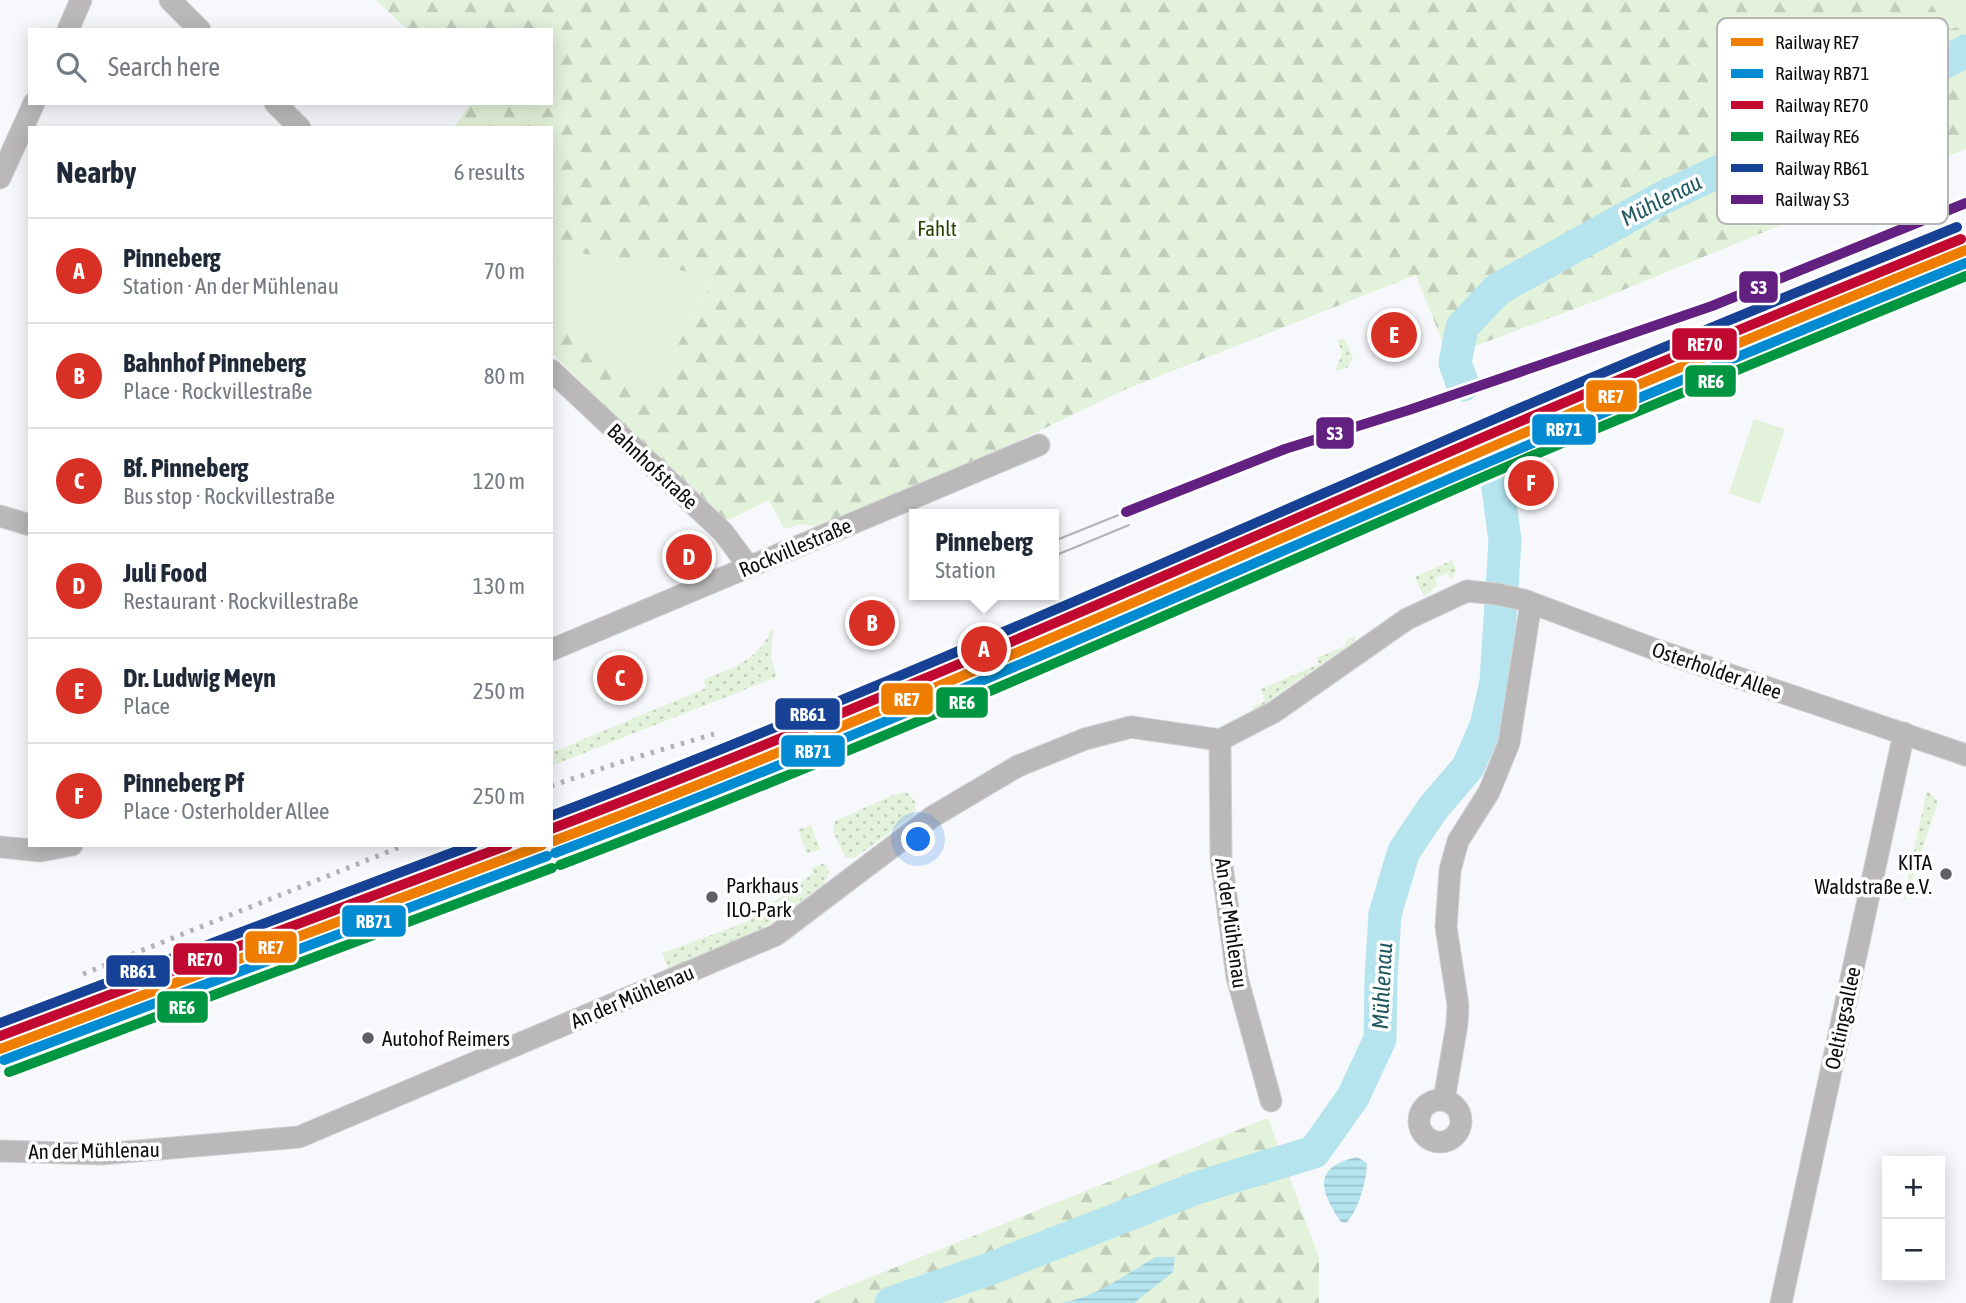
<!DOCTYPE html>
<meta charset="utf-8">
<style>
body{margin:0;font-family:"Asap Condensed",sans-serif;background:#f6f6f7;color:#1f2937}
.controls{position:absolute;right:21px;bottom:21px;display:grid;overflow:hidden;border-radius:0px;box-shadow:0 4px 18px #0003}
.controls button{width:63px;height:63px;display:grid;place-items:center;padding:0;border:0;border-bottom:2px solid #e0e1e3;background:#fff;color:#1f2937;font:35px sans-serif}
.you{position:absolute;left:919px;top:840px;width:24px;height:24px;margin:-18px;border:5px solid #fff;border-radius:50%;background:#1a73e8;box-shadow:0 0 0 10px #1a73e833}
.badge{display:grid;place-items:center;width:46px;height:46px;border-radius:50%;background:#d93025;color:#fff;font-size:23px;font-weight:700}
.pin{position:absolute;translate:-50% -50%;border:4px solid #fff;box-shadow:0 2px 7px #0006}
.popup{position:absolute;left:909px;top:509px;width:150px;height:91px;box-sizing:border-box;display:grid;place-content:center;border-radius:0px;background:#fff;filter:drop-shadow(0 2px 5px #0005);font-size:23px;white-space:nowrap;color:#747a83}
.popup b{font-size:26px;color:#1f2937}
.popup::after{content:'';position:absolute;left:50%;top:100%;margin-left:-14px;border:14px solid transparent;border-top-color:#fff}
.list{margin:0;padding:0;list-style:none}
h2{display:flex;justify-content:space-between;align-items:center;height:91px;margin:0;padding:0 28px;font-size:30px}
h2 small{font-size:23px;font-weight:400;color:#747a83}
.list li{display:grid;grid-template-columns:46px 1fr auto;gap:21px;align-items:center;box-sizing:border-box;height:105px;padding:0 28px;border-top:2px solid #e0e1e3}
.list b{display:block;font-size:26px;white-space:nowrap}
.list p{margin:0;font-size:23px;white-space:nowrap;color:#747a83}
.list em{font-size:23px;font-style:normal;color:#747a83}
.icon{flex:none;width:38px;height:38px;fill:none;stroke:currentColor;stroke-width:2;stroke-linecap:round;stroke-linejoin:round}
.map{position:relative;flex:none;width:1966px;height:1303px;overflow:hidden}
.search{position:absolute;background:#fff;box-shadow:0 4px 18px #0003;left:28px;top:28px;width:525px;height:77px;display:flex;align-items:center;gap:18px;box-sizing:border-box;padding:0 24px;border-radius:0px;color:#747a83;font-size:26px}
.panel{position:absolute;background:#fff;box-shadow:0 4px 18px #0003;left:28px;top:126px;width:525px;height:721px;border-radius:0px}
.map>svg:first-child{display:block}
.grass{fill:url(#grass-dots)}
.forest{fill:url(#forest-firs)}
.park{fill:#e3f2db}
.water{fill:url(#water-rules)}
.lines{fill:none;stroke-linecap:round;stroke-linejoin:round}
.river{stroke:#b5e4ee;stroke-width:33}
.minor-casing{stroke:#d1d2d4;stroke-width:23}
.minor{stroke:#bab8b9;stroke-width:21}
.tram{stroke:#b2b2b4;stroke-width:2}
.rail{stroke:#b2b2b4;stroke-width:5;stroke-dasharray:3.5 7;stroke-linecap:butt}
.rail-1-casing{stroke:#fff;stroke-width:16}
.rail-2-casing{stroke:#fff;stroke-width:16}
.rail-3-casing{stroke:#fff;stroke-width:16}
.rail-4-casing{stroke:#fff;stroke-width:16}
.rail-5-casing{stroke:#fff;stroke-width:16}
.rail-6-casing{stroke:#fff;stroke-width:16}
.rail-1{stroke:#ef7d00;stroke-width:10}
.rail-2{stroke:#008bd2;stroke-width:10}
.rail-3{stroke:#c10831;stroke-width:10}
.rail-4{stroke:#009641;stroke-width:10}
.rail-5{stroke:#164194;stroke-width:10}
.rail-6{stroke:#622181;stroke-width:10}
.poi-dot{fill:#5d5f62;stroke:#fff;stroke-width:2.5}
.labels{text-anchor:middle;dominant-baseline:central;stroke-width:7;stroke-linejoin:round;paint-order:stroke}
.park-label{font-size:21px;fill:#244300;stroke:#fff}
.street-label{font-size:21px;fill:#0a0c0f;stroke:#fff}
.poi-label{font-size:21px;fill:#0a0c0f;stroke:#fff;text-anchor:start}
.water-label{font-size:23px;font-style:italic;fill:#205761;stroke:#fff}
.key{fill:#fff;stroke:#b6b6b7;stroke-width:2}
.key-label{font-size:19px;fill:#0a0c0f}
.line-badge{stroke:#fff;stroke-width:2.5}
.badge-label{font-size:19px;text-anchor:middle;font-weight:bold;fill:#fff}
</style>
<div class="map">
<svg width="1966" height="1303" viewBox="0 0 1966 1303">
<defs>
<pattern id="grass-dots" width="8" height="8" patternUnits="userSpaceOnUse" patternTransform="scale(1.75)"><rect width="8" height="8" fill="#e3f2db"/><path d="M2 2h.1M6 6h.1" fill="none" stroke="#c1cebb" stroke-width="1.8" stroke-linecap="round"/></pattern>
<pattern id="forest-firs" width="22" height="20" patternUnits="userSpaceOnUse" patternTransform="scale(1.75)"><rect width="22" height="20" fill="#e3f2db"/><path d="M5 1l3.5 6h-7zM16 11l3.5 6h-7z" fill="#c1cebb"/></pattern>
<pattern id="water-rules" width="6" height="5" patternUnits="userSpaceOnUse" patternTransform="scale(1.75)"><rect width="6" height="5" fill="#b5e4ee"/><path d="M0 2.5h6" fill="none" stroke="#9ac2cb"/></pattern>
</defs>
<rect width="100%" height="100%" fill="#f6f8fb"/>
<!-- grass -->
<path class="grass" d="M1341,339L1346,341L1353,358L1347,368L1335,371L1342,354L1338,340Z
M1452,560L1457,571L1451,579L1448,573L1435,578L1437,585L1424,597L1415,577Z
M771,630H773L771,658L777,677L551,766V753L706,688L703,680C733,667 757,662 771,630Z
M1356,636L1353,642L1254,711L1252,707L1265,701L1261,689L1319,664L1317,658L1345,646L1347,639Z
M1927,790L1938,802L1906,899L1903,901Z
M906,792C917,800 919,808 910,818L857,856L851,858L845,857L833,831L835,821L893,795Z
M811,825L820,849L807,854L798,830Z
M822,864L826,865L829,872L824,884L762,929L728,950L671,975L662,953L747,922L813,873L812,868Z"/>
<!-- forest -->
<path class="forest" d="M376,0H1928L1950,29L1958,27L1966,33V149L1601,299L1448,356L1416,275L1124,390L833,530L801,524L784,529L769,500L731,519L720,521L551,352V303L651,396L714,277L573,252L551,285V128H454L471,103H551V30H408Z
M1268,1118L1319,1258V1303H813L824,1296Z"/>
<!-- park -->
<path class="park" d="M1928,0H1966V33L1958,27L1950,29Z
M573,252L714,276L651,396L551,303V285Z
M1754,419L1785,429L1760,504L1729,493Z"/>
<!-- water -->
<path class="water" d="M1357,1157L1367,1163C1367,1179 1358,1212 1346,1223L1341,1222C1319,1190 1313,1167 1357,1157Z
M1155,1257H1175L1173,1272L1134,1303H1061C1095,1297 1126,1275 1155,1257Z"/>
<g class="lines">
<!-- river -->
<path class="river" d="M1463,385L1455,363L1462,327L1498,289L1658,200L1888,92L1966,51
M891,1303L989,1269L1199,1187L1314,1152L1353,1097L1380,1039L1381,978L1385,914L1404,851L1433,808L1468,767L1486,726L1496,682L1505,541L1495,465"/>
<defs>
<path id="minor" d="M170,0L200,30
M68,30L81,0
M275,103L300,128
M0,178L34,103
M551,370L723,532L749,567
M0,516L30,525
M551,650L1039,445
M1220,740L1221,858L1237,977L1271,1101
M0,847L41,851L72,845
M1419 1121a21 21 0 1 1 42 0a21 21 0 1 1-42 0Z
M1444,1100L1457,1024L1458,1005L1446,927L1450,870L1458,841L1489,792L1509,743L1531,603
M0,1151L102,1154L299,1137L776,935L932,817L1018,766L1085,739L1131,727L1220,740L1274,712L1407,619L1467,591L1497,594L1524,600L1654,649L1966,755
M1781,1303L1904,733"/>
</defs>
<!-- minor casing -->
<use href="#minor" class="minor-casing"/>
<!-- minor -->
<use href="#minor" class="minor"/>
<!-- tram -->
<path class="tram" d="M1054,541L1126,512
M1054,556L1129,525"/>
<!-- rail -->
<path class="rail" d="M551,786L624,761L714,734
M83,974L405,845
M0,1035L16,1028"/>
<defs>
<path id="rail-1" d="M551,842C876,719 1192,576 1510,439C1661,374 1814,312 1966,250
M0,1049L542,845"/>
<path id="rail-2" d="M555,853C882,730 1198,586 1519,449C1667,385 1817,324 1966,263
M4,1060L547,856"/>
<path id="rail-3" d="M551,829C875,706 1189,564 1507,427C1658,362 1810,301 1961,239
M0,1036L508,845"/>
<path id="rail-4" d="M560,865C885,742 1201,599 1520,461C1668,398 1817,337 1966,276
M9,1072L552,868"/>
<path id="rail-5" d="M551,816C871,694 1183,554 1497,418C1649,352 1803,290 1957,227
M0,1023L473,845"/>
<path id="rail-6" d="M1126,512L1285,449L1409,410L1712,306L1966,203"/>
</defs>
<!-- rail-1 casing -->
<use href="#rail-1" class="rail-1-casing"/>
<!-- rail-2 casing -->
<use href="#rail-2" class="rail-2-casing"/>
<!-- rail-3 casing -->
<use href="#rail-3" class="rail-3-casing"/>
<!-- rail-4 casing -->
<use href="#rail-4" class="rail-4-casing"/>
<!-- rail-5 casing -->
<use href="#rail-5" class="rail-5-casing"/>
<!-- rail-6 casing -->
<use href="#rail-6" class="rail-6-casing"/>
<!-- rail-1 -->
<use href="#rail-1" class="rail-1"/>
<!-- rail-2 -->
<use href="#rail-2" class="rail-2"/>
<!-- rail-3 -->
<use href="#rail-3" class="rail-3"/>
<!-- rail-4 -->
<use href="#rail-4" class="rail-4"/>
<!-- rail-5 -->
<use href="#rail-5" class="rail-5"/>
<!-- rail-6 -->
<use href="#rail-6" class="rail-6"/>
</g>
<!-- markers -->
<g class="poi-dot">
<circle cx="1946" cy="874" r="7"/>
<circle cx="712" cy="897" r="7"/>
<circle cx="368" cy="1038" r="7"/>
</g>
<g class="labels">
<!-- park labels -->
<g class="park-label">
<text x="937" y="228">Fahlt</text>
</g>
<!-- street labels -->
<g class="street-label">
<text transform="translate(653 466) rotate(43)">Bahnhofstraße</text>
<text transform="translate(795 547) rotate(-23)">Rockvillestraße</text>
<text transform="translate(1717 670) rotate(19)">Osterholder Allee</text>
<text transform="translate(1232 923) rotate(82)">An der Mühlenau</text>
<text transform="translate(632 996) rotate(-23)">An der Mühlenau</text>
<text transform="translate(1842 1018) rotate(-78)">Oeltingsallee</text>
<text transform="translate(94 1150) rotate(-1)">An der Mühlenau</text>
</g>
<!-- poi labels -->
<g class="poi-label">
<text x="1932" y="862" text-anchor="end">KITA<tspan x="1932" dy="24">Waldstraße e.V.</tspan></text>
<text x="726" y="885">Parkhaus<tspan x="726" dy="24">ILO-Park</tspan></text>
<text x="382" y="1038">Autohof Reimers</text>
</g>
<!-- water labels -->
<g class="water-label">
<text transform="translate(1661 200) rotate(-27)">Mühlenau</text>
<text transform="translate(1382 986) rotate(-87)">Mühlenau</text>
</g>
</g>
<!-- legend -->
<rect x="1717" y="18" width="231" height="206" rx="10" class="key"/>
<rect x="1731" y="38" width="32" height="8" fill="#ef7d00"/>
<rect x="1731" y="69" width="32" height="9" fill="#008bd2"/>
<rect x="1731" y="101" width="32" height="8" fill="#c10831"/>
<rect x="1731" y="132" width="32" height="9" fill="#009641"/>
<rect x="1731" y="164" width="32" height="8" fill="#164194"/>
<rect x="1731" y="195" width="32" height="9" fill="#622181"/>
<g class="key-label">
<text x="1775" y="49">Railway RE7</text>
<text x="1775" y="80">Railway RB71</text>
<text x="1775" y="112">Railway RE70</text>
<text x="1775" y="143">Railway RE6</text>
<text x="1775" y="175">Railway RB61</text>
<text x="1775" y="206">Railway S3</text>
</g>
<g class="line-badge">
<rect x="1738" y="270" width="41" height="34" rx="7" fill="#622181"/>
<rect x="1671" y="327" width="67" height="34" rx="7" fill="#c10831"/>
<rect x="1684" y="364" width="53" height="34" rx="7" fill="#009641"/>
<rect x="1585" y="379" width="53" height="34" rx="7" fill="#ef7d00"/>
<rect x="1531" y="413" width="66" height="33" rx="7" fill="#008bd2"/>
<rect x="1315" y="416" width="40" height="34" rx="7" fill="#622181"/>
<rect x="880" y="682" width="54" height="34" rx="7" fill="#ef7d00"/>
<rect x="935" y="686" width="54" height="33" rx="7" fill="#009641"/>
<rect x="774" y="697" width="67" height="34" rx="7" fill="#164194"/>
<rect x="780" y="734" width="66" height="34" rx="7" fill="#008bd2"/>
<rect x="341" y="904" width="66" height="34" rx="7" fill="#008bd2"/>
<rect x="244" y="930" width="54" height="34" rx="7" fill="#ef7d00"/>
<rect x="172" y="942" width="66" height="34" rx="7" fill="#c10831"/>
<rect x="105" y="954" width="66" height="34" rx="7" fill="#164194"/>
<rect x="156" y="990" width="53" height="34" rx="7" fill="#009641"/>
</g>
<g class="badge-label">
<text x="1759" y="294">S3</text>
<text x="1705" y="351">RE70</text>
<text x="1711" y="388">RE6</text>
<text x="1611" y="403">RE7</text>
<text x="1564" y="436">RB71</text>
<text x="1335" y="440">S3</text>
<text x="907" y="706">RE7</text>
<text x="962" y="709">RE6</text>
<text x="808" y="721">RB61</text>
<text x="813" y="758">RB71</text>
<text x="374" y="928">RB71</text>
<text x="271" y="954">RE7</text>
<text x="205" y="966">RE70</text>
<text x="138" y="978">RB61</text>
<text x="182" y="1014">RE6</text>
</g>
</svg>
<div class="controls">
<button>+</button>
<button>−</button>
</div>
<div class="you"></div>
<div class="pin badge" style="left:984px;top:649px">A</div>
<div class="popup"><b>Pinneberg</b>Station</div>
<div class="pin badge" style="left:872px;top:623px">B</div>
<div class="pin badge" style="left:620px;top:678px">C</div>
<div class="pin badge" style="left:689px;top:557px">D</div>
<div class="pin badge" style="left:1394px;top:335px">E</div>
<div class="pin badge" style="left:1531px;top:483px">F</div>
<div class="search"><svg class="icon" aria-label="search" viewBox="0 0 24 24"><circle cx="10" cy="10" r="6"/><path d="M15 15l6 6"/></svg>Search here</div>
<section class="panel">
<h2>Nearby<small>6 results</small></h2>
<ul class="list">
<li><span class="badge">A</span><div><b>Pinneberg</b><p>Station · An der Mühlenau</p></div><em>70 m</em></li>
<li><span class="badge">B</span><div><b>Bahnhof Pinneberg</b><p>Place · Rockvillestraße</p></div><em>80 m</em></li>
<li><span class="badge">C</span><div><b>Bf. Pinneberg</b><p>Bus stop · Rockvillestraße</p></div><em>120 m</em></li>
<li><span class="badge">D</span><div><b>Juli Food</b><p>Restaurant · Rockvillestraße</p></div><em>130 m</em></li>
<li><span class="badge">E</span><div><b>Dr. Ludwig Meyn</b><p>Place</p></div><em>250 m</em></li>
<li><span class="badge">F</span><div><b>Pinneberg Pf</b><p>Place · Osterholder Allee</p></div><em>250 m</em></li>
</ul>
</section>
</div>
